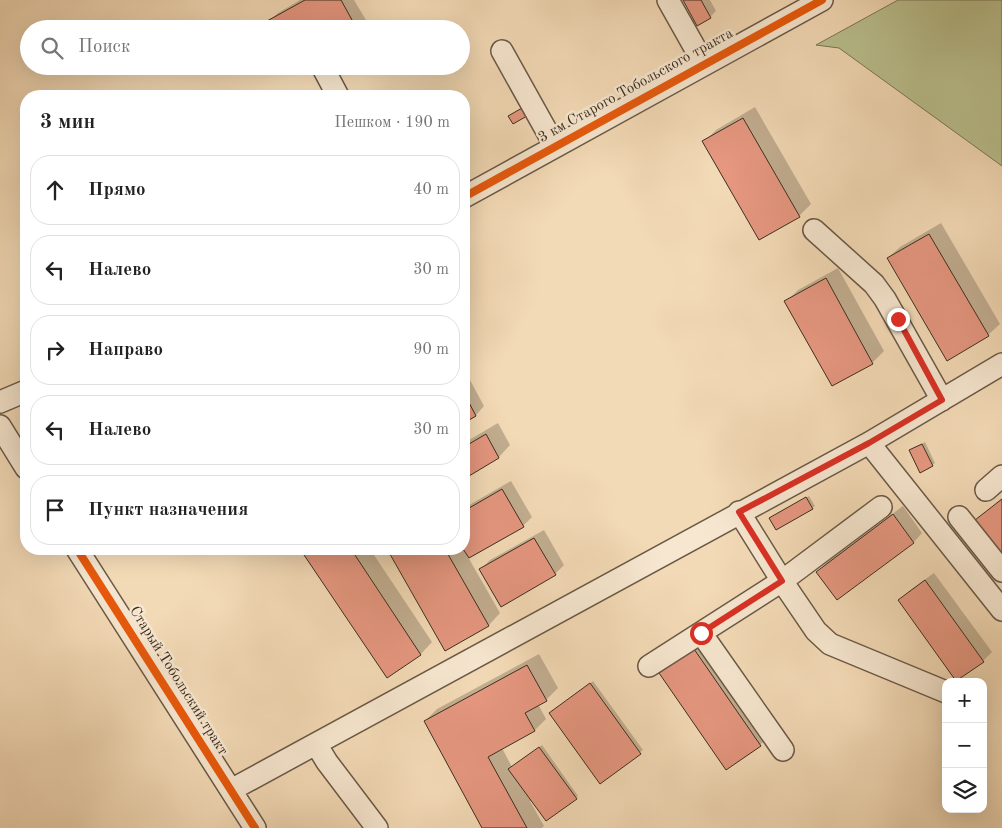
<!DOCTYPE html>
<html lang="ru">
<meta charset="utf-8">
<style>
body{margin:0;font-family:"Old Standard TT",serif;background:#f6f6f6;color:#222}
.controls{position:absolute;right:15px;bottom:15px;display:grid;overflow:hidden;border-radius:10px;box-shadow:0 5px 20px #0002}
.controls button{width:45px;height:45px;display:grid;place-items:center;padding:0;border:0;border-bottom:1px solid #e0e0e0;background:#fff;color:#222;font:25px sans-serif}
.stop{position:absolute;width:15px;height:15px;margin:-11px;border:4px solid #d93025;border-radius:50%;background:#fff}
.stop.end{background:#d93025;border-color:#fff;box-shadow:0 1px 5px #0008}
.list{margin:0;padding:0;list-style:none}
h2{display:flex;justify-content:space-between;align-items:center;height:65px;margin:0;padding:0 20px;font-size:21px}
h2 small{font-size:16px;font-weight:400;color:#767676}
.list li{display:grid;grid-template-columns:32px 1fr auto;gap:15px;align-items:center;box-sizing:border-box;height:70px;margin:0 10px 10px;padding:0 10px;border:1px solid #e0e0e0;border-radius:20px}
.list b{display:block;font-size:19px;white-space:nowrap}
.list em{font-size:16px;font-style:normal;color:#767676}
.icon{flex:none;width:28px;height:28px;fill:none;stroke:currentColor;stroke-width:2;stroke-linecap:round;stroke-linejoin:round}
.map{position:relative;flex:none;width:1002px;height:828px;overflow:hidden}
.search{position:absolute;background:#fff;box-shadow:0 5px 20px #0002;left:20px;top:20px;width:450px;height:55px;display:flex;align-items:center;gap:12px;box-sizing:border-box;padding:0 18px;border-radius:28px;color:#767676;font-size:19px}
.panel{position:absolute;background:#fff;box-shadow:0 5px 20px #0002;left:20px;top:90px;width:450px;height:465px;border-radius:20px}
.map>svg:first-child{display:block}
.green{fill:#bac08e;stroke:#7b7757}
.shadow{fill:#0003}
.building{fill:#e69780;stroke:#3c2e20}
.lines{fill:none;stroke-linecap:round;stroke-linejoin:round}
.minor-casing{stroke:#6a5946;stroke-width:24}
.minor{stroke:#f7e7d0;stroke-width:21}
.cycleway-casing{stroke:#f7e7d0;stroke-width:11}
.cycleway{stroke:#e8590c;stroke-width:8}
.route{stroke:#d93025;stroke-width:6}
.labels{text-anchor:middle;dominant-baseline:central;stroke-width:5;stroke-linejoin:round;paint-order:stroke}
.street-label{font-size:15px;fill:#3c2e20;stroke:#f7e7d0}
</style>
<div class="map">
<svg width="1002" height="828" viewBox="0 0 1002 828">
<rect width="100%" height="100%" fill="#f3dab6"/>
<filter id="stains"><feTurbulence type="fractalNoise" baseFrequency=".004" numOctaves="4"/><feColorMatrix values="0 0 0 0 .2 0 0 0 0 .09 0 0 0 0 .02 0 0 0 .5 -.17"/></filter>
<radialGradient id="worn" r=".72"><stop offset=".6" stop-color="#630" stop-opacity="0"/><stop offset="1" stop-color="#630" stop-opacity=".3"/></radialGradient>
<!-- green -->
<path class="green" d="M898,0H1002V166L839,48L816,45Z"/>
<!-- shadow -->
<path class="shadow" d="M300,0H354L366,20L357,29H273L269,21L278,13Z
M684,0H710L716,11L710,17Z
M755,107L811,204L799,216L704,142L716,130Z
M941,223L1000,324L988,335L888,258L900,247Z
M838,268L884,351L872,363L786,302L798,290Z
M464,369L484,406L476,415L464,421Z
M498,423L510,445L499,457L464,477V443Z
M925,442L935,463L932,465L910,450Z
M511,481L532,517L523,526L468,557L500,613L489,625L446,650L388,549H464V508Z
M809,496L815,506L812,508L770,518Z
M1002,498V552L977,520Z
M903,506L922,533L914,542L837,598L818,572L826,563Z
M544,530L564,565L555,574L481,569L490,560Z
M302,549H370L432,642L421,654L387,676Z
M934,573L992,652L983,661L900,600L909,591Z
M706,638L772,733L760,745L661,673L673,661Z
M539,654L558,688L546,700L538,704L546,719L535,730L502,748L512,767L542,745L578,796L576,798L530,801L544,826L542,828H484L425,721L437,709Z
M593,681L643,750L601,782L553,711Z"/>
<!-- building -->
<path class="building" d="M305,0H341L357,29H272L267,21Z
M683,0H701L711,18L697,26Z
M522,108L527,116L513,124L508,116Z
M743,118L800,217L759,240L702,141Z
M929,234L989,336L947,361L887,258Z
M826,278L873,364L832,386L784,301Z
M464,393L476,416L464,423Z
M486,434L499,458L464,479V447Z
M922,444L933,466L920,473L909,450Z
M502,489L524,527L469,558L463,549L464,511Z
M806,497L813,509L776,530L769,518Z
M1002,499V554L975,520Z
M893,514L914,543L837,600L816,572Z
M534,538L556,575L501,607L479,569Z
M300,549H351L421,655L387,678Z
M387,549H445L489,626L445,651Z
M925,580L984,662L956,681L898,600Z
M694,649L761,746L726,770L659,673Z
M527,665L547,701L525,713L535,731L488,757L527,828H482L424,721Z
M590,683L641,754L600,784L549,713Z
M539,747L577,799L546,821L508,769Z"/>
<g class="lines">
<defs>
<path id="minor" d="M668,0L704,64
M502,51L555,146
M322,66L338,96
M464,197L822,0
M814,230L874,284L885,299L942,400
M0,402L26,391
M0,426L26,468
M869,443L1002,610
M986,490L1002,476
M881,507L782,581L816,631L830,644L946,692
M959,517L1002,571
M77,549L255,828
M701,633L783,750
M649,666L782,581L739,512
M316,744L327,762L377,828
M231,790L869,443L1002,364"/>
</defs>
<!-- minor casing -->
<use href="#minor" class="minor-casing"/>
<!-- minor -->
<use href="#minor" class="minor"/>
<defs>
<path id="cycleway" d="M464,197L822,0
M77,549L255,828"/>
</defs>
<!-- cycleway casing -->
<use href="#cycleway" class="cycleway-casing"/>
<!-- cycleway -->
<use href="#cycleway" class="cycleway"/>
</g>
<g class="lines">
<!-- route -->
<path class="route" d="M701,633L782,581L739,512L869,443L942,400L898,319"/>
</g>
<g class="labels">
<!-- street labels -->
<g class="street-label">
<text transform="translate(636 86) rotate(-29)">3 км Старого Тобольского тракта</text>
<text transform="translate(178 681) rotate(58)">Старый Тобольский тракт</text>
</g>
</g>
<rect width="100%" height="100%" filter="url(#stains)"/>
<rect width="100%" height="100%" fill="url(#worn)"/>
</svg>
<div class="controls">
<button>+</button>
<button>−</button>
<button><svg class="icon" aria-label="layers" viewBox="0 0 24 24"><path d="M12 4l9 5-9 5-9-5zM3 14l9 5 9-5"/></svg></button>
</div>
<div class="stop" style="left:701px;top:633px"></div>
<div class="stop end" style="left:898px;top:319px"></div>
<div class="search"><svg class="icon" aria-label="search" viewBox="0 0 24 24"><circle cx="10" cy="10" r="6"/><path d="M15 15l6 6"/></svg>Поиск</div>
<section class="panel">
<h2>3 мин<small>Пешком · 190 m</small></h2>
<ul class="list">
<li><svg class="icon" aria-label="ahead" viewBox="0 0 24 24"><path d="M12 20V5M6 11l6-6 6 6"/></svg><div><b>Прямо</b></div><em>40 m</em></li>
<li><svg class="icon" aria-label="left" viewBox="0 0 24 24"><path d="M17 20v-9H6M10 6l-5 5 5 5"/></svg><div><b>Налево</b></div><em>30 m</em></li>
<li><svg class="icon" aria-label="right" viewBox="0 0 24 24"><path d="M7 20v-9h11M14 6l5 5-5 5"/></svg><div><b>Направо</b></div><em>90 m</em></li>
<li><svg class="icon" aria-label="left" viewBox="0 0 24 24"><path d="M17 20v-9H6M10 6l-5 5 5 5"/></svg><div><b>Налево</b></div><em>30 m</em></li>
<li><svg class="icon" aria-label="arrive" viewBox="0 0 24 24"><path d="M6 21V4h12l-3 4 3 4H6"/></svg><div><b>Пункт назначения</b></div></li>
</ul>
</section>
</div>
